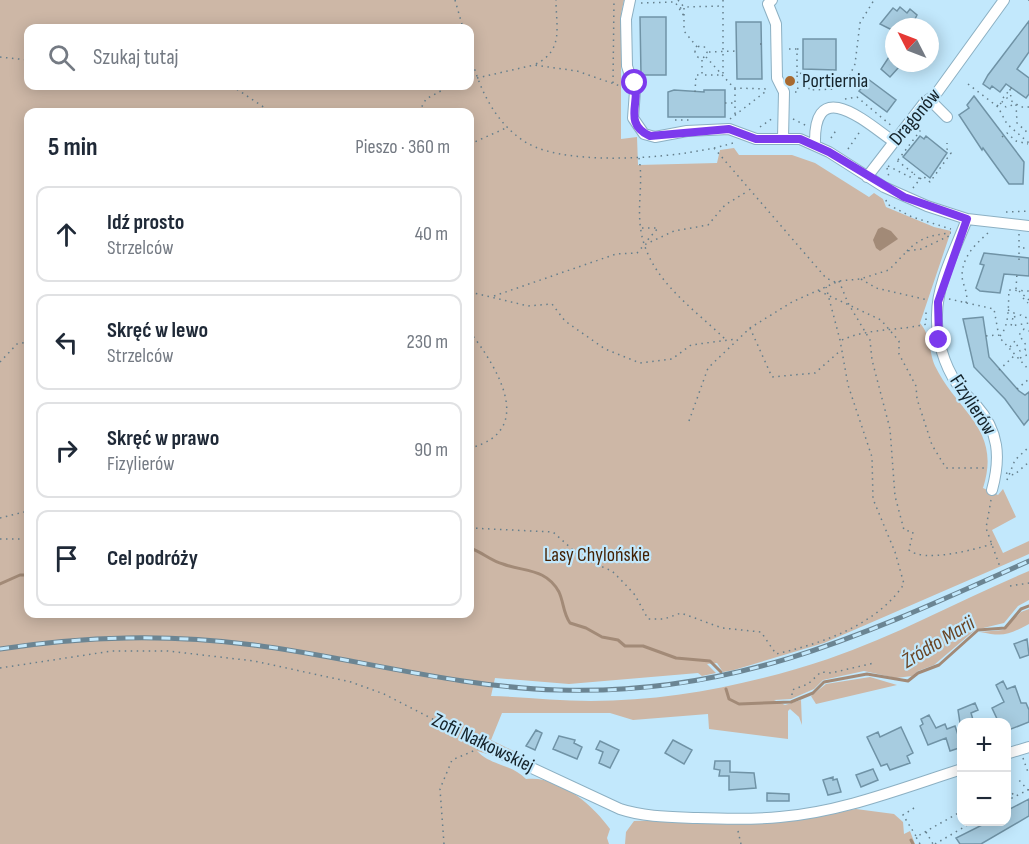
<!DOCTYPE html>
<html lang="pl">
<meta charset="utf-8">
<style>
body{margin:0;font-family:"Sofia Sans Condensed",sans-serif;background:#f6f6f7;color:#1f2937}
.controls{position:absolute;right:18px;bottom:18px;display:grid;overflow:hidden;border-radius:12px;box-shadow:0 3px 15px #0003}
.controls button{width:54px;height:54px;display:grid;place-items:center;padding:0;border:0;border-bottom:2px solid #e0e1e3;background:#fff;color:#1f2937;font:30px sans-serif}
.compass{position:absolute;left:885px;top:18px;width:54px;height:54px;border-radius:50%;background:#fff;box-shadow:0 3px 15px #0003;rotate:312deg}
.stop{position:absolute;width:18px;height:18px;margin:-14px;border:4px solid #7c3aed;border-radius:50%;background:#fff}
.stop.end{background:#7c3aed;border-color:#fff;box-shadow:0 2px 6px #0008}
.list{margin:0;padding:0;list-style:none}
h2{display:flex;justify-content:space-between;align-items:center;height:78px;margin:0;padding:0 24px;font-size:26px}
h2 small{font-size:20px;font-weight:400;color:#747a83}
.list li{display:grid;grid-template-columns:39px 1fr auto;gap:18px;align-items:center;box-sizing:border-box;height:96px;margin:0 12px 12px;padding:0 12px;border:2px solid #e0e1e3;border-radius:12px}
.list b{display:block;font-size:22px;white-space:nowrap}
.list p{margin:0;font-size:20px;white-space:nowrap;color:#747a83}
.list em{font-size:20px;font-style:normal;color:#747a83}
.icon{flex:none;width:33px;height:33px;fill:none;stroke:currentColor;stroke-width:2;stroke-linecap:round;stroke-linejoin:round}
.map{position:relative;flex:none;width:1029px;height:844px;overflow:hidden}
.search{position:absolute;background:#fff;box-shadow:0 3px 15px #0003;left:24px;top:24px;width:450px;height:66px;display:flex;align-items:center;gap:15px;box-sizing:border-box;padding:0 21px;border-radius:12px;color:#747a83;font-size:22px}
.panel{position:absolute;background:#fff;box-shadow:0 3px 15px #0003;left:24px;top:108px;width:450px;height:510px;border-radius:12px}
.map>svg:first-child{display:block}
.green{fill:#cdb7a6;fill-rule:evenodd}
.water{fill:#a28a77}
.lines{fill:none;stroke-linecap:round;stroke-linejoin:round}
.stream{stroke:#a28a77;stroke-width:3}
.building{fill:#a7cce0;stroke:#7093a6;stroke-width:1.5}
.minor-casing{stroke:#8cb0c3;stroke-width:12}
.path{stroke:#657f8c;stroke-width:1.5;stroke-dasharray:1.5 4.5;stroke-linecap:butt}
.minor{stroke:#fff;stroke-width:10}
.rail-casing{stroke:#6b8593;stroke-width:5}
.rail{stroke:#c2e8fc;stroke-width:3;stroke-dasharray:9;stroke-linecap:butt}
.route{stroke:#7c3aed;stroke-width:8}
.poi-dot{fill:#a8692f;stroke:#c2e8fc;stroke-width:2}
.labels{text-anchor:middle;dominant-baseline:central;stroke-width:4.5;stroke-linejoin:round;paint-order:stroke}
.poi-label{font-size:20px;fill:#142229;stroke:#c2e8fc;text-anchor:start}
.street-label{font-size:20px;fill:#142229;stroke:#c2e8fc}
.park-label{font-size:20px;fill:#421f00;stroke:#c2e8fc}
.water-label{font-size:21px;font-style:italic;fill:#6a4423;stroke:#c2e8fc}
</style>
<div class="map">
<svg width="1029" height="844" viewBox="0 0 1029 844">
<rect width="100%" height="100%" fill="#c2e8fc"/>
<!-- green -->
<path class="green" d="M0,0H624L621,14V139L637,137L638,165L717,163L720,150L734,148L739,155H792L815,163L869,197L874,193L883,199L886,207L934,227L951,231L920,323C931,336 929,352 935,366C958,413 1002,429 983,488L998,495L1003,489L1016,517L992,530L1003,553L1029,541V554L824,643L734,670L723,672L717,663L707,664L716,673L702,676L698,673L569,684L495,678L491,696C524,697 558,701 591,701C671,701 753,684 828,659C898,635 962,599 1029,571V600L1018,606L1004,623L975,630L934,665L918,671L912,676L896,678L864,671L823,680L814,689L791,699L774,700L785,705L801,700L802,725L799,717L790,709L788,711V739L709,729L708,714L633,720L610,713H502L491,740L518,753L505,759L477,751C491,766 512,764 526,779C559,775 593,805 610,829L607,838L609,844H0ZM28,28H470V86H28ZM28,112H470V614H28Z
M1029,609V624C1008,635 1004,637 980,632L1003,630L1021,612Z
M870,677L897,685L816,704L811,696L826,684Z
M856,809L894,814L903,822L904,834L910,831L915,844H625L626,832L634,821L822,815Z"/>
<!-- water -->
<path class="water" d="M882,227L891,231L898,239L880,251L876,248L873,240L878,229Z"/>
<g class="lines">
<!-- stream -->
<path class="stream" d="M470,548C482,552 491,561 503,564C524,572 546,568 559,592C564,603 563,613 570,623L586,628L602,637L618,640L625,646H643L676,658L710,661L721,672
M0,584L20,575H28
M726,689L729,699L739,704L791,702L813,693L824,682L867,674L908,681L918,673L939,665L978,630L1005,628L1021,609L1029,606
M911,840L913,844"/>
</g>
<!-- building -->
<path class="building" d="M900,7L907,13L910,9L917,15L911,27H894V31L880,24L893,8L897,11Z
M640,17H666V75H641Z
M1029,21V52L1017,69L1029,78V94L1026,98L1006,84L1000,92L992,86L990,89L983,84L988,75Z
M736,22H761L762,79H737Z
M803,39H836V70L803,69Z
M889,57L899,67L890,77L881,69Z
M868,79L896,100L887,112L859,91Z
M674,90L704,92V90H725V117H668V92Z
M974,96L1024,162L1023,184H1009L983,148L982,150L959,115L969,108L967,105Z
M920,136L924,139L926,136L947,153L930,178L903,157Z
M984,253L1029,258V276L1004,274L1000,293L980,291L976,288L984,265L980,264Z
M983,317L989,357L1019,391L1025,395L1029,392V419L1024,425L1005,399L974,367L963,319Z
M1027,639L1029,655L1020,658L1014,644Z
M1003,681L1007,689L1015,686L1021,703H1026L1029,710V722L1006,731V723H999L992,708L1004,702L996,685Z
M975,703L978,710L971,713L974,723H960L958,710Z
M929,715L936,728L945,724L947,729L955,726L962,747L950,751L946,738L928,745L920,726L923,724L921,719Z
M901,727L913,753L907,756L910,763L890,770L887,764L881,766L867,737L878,732L880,737Z
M536,730L542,733L535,750L526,746Z
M559,736L575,740L574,743L582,747L577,759L553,749Z
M673,740L692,750L684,764L665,753Z
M600,741L619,750L610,768L599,763L603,752L596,749Z
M715,761H730V772L754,773L756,788L729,790V776H719L720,770L714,769Z
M873,769L878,780L861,787L856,775Z
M833,777V780L837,779L841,792L828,795L823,780Z
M767,793L789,794V801H767Z
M1029,799V816L981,844H960L956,838L988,822H1006V811Z"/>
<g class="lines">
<defs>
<path id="minor" d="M630,0L626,19L627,66L635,91L633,118L644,134L655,137L687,131L729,129L756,139H800L829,152L884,187L927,206L967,219L1029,226
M772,0L768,4L776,24L777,78L784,92L783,138
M929,99L947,117
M815,145C813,74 866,122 894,142
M867,177L924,103L936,94L1004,0
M967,219C956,248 937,283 937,315C936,338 944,365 957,384C963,392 970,398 976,405C999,431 1001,457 992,490
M1006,754L1029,747
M504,755L620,809C644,817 672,817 697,818C724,819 752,820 780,817C842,812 902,788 962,769"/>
</defs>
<!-- minor casing -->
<use href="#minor" class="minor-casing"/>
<!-- path -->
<path class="path" d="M455,0L463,28
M678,0L684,7L680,8
M723,0V76
M1028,0H1029
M641,3L675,2L684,16
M760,44H766
M695 52a6 6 0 1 1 12 0a6 6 0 1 1-12 0Z
M697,47L684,31V7L723,6
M789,49H797
M470,52C478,87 495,124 527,143C570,168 689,158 736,142
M709,52L737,51
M0,57L28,60
M706,57L734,88L769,89
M702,60V75H721
M536,64C564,50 556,27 556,0
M797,73V49H803
M470,78L475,75
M477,78L534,65L577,71L623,87
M613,83L614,0
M968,84L998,107L1007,124L1029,143
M232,86L271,112
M1010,89L1011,98
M695,92L696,75H701
M795,92H798L797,74L802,73L803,82L809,81V90L836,89L849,77L855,64L860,23L874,0
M1003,98L1012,87
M845,99L857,97L893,127
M725,103H734
M1000,103L1006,107L1016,104L1017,123L1029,134
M997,106L1007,98L1021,107H1029
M419,112L426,99L450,86
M735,114V88
M730,119L765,92
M793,119L807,126
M675,120H692
M760,127L773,118
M1002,137L1007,133L1016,141L1028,144
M831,138L837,129
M470,144L506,128
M714,148L826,278L835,282
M848,149L861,130
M639,158C643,180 638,202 640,223C644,276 691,306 725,339
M898,160L920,131L917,129
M888,166L910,177L913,173L895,159
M887,168L889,177
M920,179L923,176L930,182L951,153L947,149V143
M913,188L920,179L914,174
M886,200L887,204L912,217L951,229
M1006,212L1029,211
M642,228H658L645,243
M1019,234V248H1029
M907,251C921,237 932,235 951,233
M1019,260V249
M861,279L876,288L928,300
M839,281L848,303L870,340L872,360L890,429L895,496L904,530L913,532L909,550C924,563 973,550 992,544
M1016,289L1017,273
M819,291L881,320L899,341V354L916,386L917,399L932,445L946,468H987
M1019,291L1029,300
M470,292L528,306L552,304L565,321L605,349L640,363L672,359L691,345L736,339
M494,296L616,254L637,253L644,245L674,231L708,225L725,205L748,191
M1023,298L1028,303
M949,299L994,309L999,337L1029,370
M966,303C969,292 962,285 962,275C963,255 976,244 989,232
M1008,310L1014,313L1011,326L1029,323
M1014,317L1021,315L1029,319
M926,320V308
M750,328L772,377L815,373L840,351
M470,332C497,367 537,431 470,448
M986,336L997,335
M1000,336C1010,325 1008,304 1009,290L1029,291
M842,340C868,328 899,331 927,324
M1010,347L1015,341L1020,351L1025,350L1026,345L1019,335L1024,329L1029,331
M1020,358L1029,354
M0,362L17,344L28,342
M999,370L1015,355
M1017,389L1029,379
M689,421L708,368L750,328L792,302L839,281L860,279L889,270L907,251L921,249L949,236
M1006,473L1014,475L1029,462
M1007,480L1015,460L1029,447
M991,500L986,528L1000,567
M0,518L28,511
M470,528L553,532L582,558L612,571L623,582L635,595L648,619H664L681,613L722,628L761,632L776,654C823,643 877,625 904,584L895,552L873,499L872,457L848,385L840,340L826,287
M0,539H28
M1010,586L1029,583
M0,668L112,651H168L254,661L351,682L384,694L495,751
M792,695V690L808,684L821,672L831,673L874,663
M1023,758L1029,775
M1006,783L1014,796
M1029,789V792
M1006,801L1028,790L1018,779
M914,808L903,815L916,836
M958,814L962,820
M738,831L741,844
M926,832L933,844
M444,844L440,789L452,760L485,746
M920,844L916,837L962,811
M935,844L973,822"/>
<!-- minor -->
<use href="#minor" class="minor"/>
<defs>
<path id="rail" d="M0,649C87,636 166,634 254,645C355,658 455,687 558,690C738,696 870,632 1029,561"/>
</defs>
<!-- rail casing -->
<use href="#rail" class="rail-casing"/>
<!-- rail -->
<use href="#rail" class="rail"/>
</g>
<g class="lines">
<!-- route -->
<path class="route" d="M635,83C640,103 623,124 650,136L729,129L756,139H800L829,152L904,197L967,219L938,302L939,340"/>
</g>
<!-- markers -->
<circle class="poi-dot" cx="790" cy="81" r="6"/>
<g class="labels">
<!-- poi labels -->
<g class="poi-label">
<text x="802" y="81">Portiernia</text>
</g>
<!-- street labels -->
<g class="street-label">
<text transform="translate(915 117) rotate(-50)">Dragonów</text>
<text transform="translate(973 405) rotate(57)">Fizylierów</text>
<text transform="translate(483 743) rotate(26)">Zofii Nałkowskiej</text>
</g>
<!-- park labels -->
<g class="park-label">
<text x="597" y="555">Lasy Chylońskie</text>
</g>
<!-- water labels -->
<g class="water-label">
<text transform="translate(938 642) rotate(-31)">Źródło Marii</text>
</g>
</g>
</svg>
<div class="controls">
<button>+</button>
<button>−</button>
</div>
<svg class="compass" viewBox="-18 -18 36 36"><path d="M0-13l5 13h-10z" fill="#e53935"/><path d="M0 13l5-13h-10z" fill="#747a83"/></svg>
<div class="stop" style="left:635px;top:83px"></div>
<div class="stop end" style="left:939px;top:340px"></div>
<div class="search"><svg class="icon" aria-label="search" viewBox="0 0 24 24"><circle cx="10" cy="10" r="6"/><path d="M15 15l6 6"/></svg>Szukaj tutaj</div>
<section class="panel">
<h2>5 min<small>Pieszo · 360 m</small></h2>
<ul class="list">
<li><svg class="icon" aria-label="ahead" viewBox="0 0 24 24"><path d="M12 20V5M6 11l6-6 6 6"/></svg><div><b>Idź prosto</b><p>Strzelców</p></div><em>40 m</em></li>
<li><svg class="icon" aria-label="left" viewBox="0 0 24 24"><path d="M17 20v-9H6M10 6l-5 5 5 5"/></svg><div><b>Skręć w lewo</b><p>Strzelców</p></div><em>230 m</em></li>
<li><svg class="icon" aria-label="right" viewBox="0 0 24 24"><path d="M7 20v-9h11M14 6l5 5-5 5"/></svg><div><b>Skręć w prawo</b><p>Fizylierów</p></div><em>90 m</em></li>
<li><svg class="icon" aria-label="arrive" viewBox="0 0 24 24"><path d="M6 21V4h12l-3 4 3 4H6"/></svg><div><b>Cel podróży</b></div></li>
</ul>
</section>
</div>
